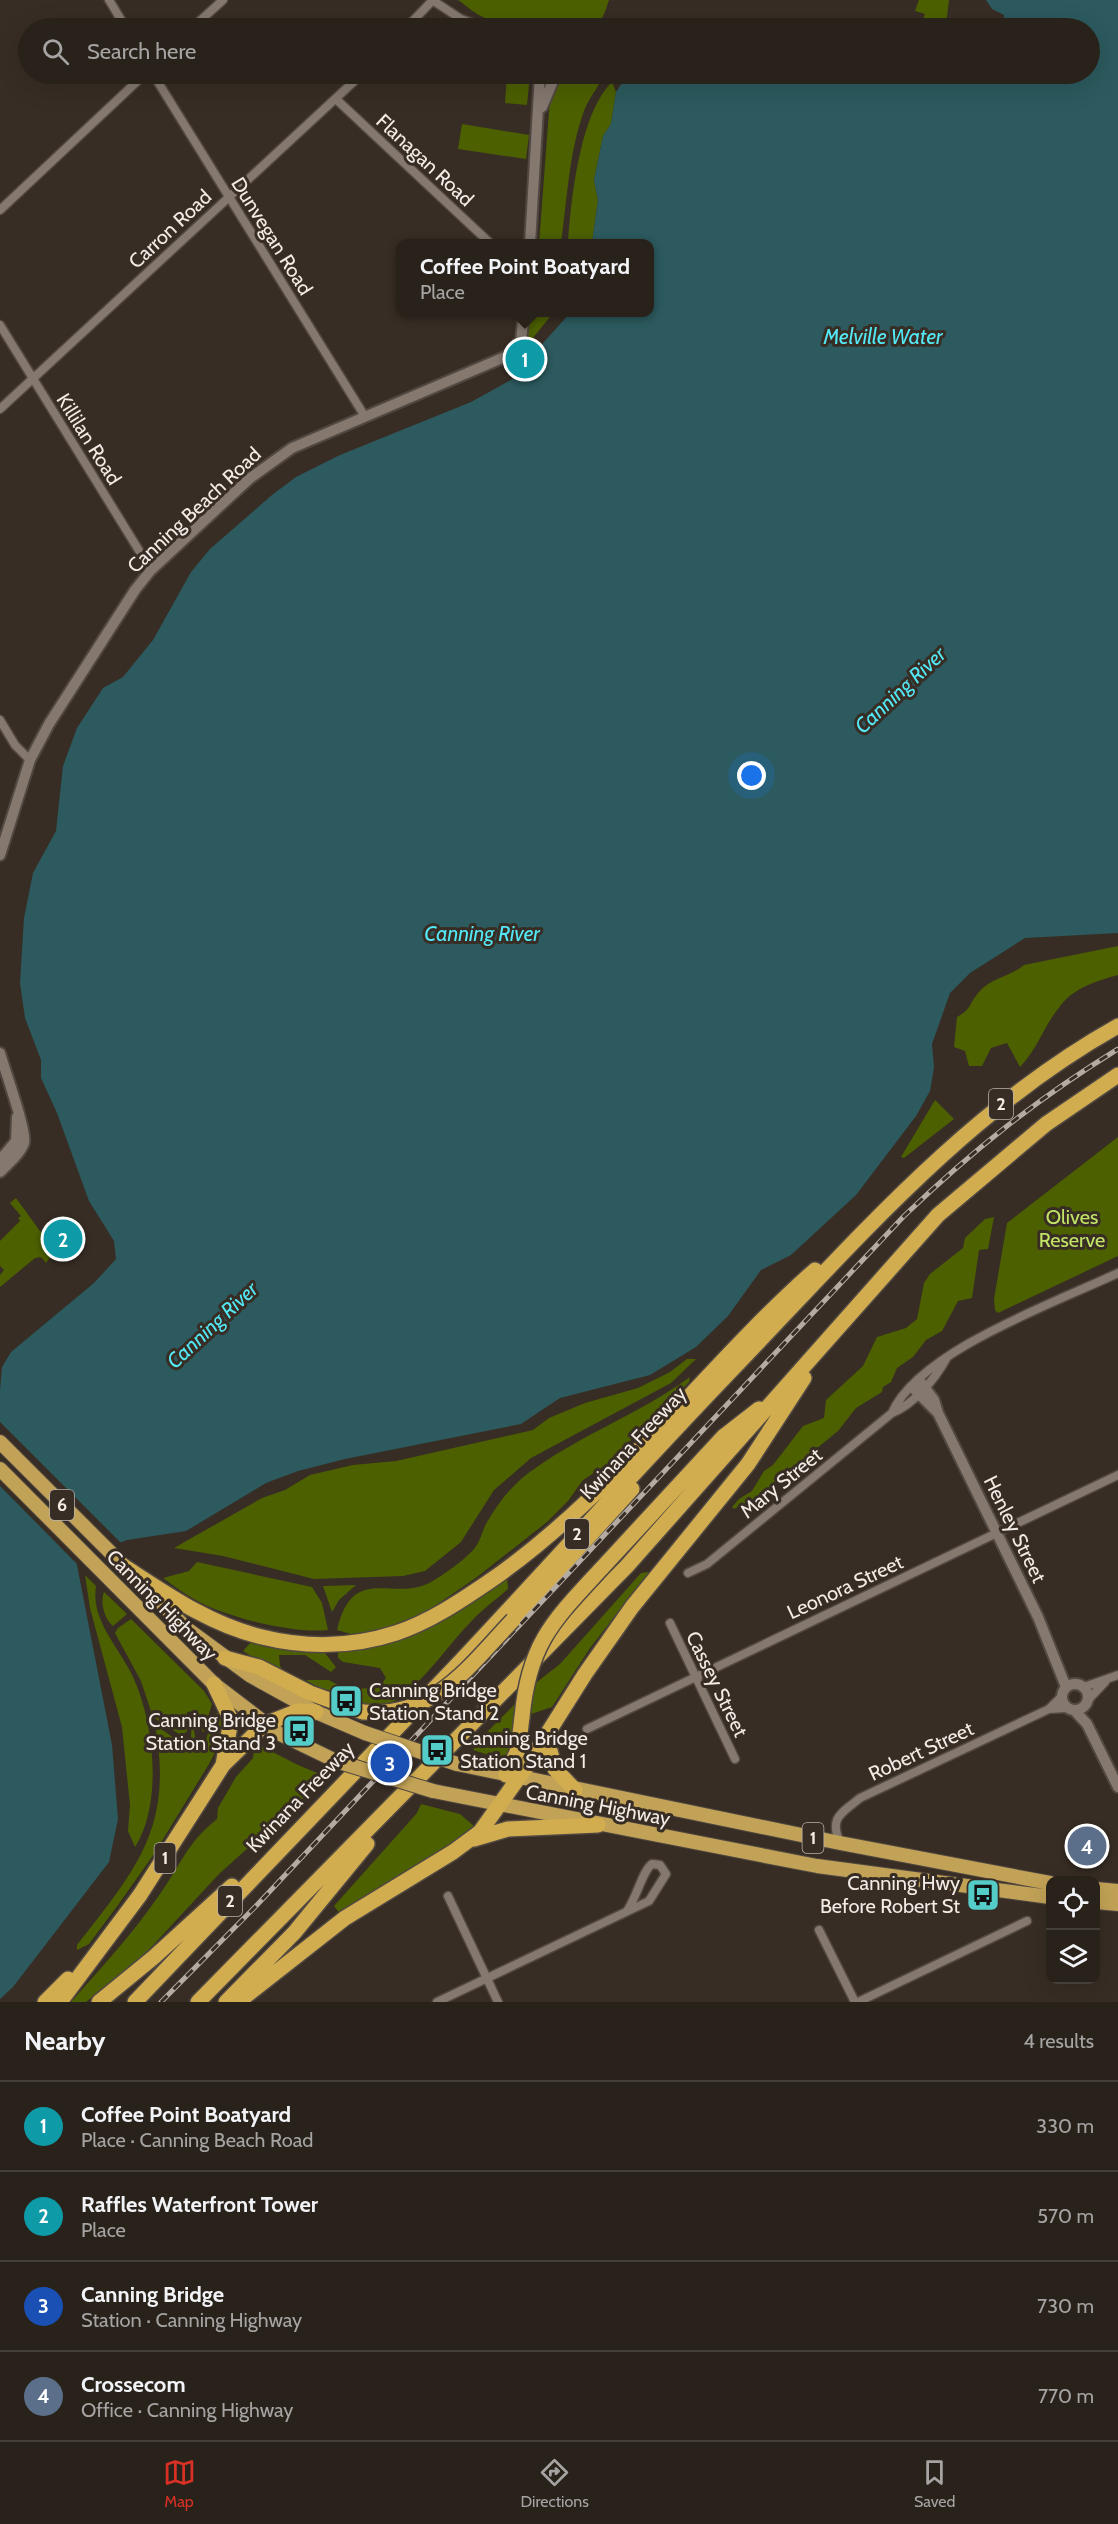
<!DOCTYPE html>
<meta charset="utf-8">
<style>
body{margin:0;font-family:Cabin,sans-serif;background:#352f28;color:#f1f3f6}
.controls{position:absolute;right:18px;bottom:18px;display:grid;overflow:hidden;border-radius:12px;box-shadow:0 6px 24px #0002}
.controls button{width:54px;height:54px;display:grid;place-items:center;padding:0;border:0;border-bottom:2px solid #453f3a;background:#29221b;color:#f1f3f6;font:30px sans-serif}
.you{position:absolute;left:752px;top:776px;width:21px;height:21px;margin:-15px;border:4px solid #fff;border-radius:50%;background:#1a73e8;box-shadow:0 0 0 9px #1a73e833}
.badge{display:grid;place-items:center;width:39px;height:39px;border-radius:50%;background:#d93025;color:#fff;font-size:20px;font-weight:700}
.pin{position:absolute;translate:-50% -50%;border:3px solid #fff;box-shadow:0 2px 6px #0006}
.popup{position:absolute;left:396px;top:239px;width:258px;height:78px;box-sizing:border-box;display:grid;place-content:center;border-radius:12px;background:#29221b;filter:drop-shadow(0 2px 4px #0005);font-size:20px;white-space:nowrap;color:#a5a4a3}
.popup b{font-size:22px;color:#f1f3f6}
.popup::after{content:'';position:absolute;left:50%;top:100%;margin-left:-12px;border:12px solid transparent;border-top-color:#29221b}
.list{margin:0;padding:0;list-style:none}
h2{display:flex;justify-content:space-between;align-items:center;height:78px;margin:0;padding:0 24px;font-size:26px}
h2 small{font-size:20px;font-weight:400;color:#a5a4a3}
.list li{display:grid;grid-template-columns:39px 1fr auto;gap:18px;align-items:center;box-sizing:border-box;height:90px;padding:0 24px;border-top:2px solid #453f3a}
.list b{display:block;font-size:22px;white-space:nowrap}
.list p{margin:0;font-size:20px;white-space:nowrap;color:#a5a4a3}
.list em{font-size:20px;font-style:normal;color:#a5a4a3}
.icon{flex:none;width:33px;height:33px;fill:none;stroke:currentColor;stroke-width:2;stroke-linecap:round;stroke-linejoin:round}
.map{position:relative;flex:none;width:1118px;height:2002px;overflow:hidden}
.search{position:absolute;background:#29221b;box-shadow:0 6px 24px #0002;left:18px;right:18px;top:18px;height:66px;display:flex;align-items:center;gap:15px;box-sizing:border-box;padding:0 21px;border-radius:33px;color:#a5a4a3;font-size:22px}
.sheet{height:438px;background:#29221b}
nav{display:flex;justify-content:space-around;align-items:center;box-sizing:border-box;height:84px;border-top:2px solid #453f3a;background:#29221b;font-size:16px;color:#a5a4a3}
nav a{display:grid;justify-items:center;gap:3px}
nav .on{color:#d93025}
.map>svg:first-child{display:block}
.green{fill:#4c6000}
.water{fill:#2c5a5e}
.pier{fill:#372d24}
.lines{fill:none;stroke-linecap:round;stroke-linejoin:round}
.minor-casing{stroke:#514841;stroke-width:11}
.tertiary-casing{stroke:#514841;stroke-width:14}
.trunk-casing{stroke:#514841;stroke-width:16}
.motorway-casing{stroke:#514841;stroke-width:18}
.minor{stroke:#84786f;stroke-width:8}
.tertiary{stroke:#84786f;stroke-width:10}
.trunk{stroke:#c2a256;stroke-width:14}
.motorway{stroke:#d1ad4f;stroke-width:15}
.rail-casing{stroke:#b3aba4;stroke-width:5}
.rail{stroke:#372d24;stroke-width:3;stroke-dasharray:9;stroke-linecap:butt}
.trunk-bridge-casing{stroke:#514841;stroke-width:16;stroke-linecap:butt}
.motorway-bridge-casing{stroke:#514841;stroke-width:18;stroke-linecap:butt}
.trunk-bridge{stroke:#c2a256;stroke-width:14}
.motorway-bridge{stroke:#d1ad4f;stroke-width:15}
.labels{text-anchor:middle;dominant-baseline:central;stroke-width:6;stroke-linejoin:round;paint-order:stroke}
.shield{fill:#372d24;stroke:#bab2ac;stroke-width:1.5}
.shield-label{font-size:18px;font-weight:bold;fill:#f2ebe6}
.street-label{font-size:20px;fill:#f2ebe6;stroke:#372d24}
.park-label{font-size:20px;fill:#c1e366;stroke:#372d24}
.poi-label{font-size:20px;fill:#f2ebe6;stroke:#372d24;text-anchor:start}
.water-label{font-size:21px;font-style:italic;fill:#53e8f5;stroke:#372d24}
</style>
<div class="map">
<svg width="1118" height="2002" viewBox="0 0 1118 2002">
<rect width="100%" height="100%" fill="#372d24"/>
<!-- green -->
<path class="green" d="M458,0H609C606,8 604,19 596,24C583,33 501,24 485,18C476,15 467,6 458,0Z
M919,0H949L947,17L942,28H912L914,22L921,24L925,14L915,11Z
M507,74H530L527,105L505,103Z
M561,74H603C599,88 589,97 584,111C569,152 567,200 561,243L539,244L550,98Z
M612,82L616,92L611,124L603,136L594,180L598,200L592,243L568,244C571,199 580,113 612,82Z
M462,124L529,135L526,159L458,149Z
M531,313H553L520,354L518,352L524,343Z
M1118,946V975C1099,980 1074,988 1061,1005C1044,1025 1039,1047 1020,1067L1007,1043L991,1048L982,1066H969L965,1051L954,1047L957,1017C972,1009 969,1003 979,992C991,978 1010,977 1024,965Z
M935,1100L954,1119L904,1158L901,1157Z
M1118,1137V1256L998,1313L995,1310L994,1299L1007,1223Z
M16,1198L40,1231L48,1235L52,1255L46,1263L41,1257L35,1258L0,1287V1275L4,1270L0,1266V1241L20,1221L18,1218L21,1216L10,1203Z
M994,1217L988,1249L979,1250L972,1298L958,1301L942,1331L926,1340L913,1357L897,1368L891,1382L883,1387L882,1392L856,1408L838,1431L757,1497L734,1509L732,1507L739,1499L752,1491L764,1471L773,1465L803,1426L824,1418L826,1400L863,1366L877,1337L906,1328L917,1319L924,1283L930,1274L963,1248L965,1238L985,1219Z
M687,1359H696L671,1383L531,1458L494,1490L461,1542L425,1571L403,1576L314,1579L223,1556L174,1548L262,1498L285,1490L310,1475L353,1465L396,1461L533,1430L549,1418L585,1403L638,1388L670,1372Z
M690,1377L689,1382L607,1464L583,1480L568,1501L547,1522L477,1577L426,1612L378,1631L351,1634L337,1630C353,1562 393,1603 431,1582C446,1573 462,1562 474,1549C480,1542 482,1532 486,1524C498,1502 515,1481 537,1467C585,1433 641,1413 690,1377Z
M197,1562L312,1587L322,1603L328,1630C293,1634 224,1617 194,1599C183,1593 173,1585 163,1578L189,1571Z
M649,1572L590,1648L552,1707L531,1714L515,1712V1733L508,1757L501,1759L473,1750L483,1736L537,1682L560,1664L641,1573Z
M85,1575L96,1586C91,1618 115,1643 129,1669C154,1715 164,1802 135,1847L128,1831L130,1805L122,1727L90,1608Z
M507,1578L508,1589C494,1601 479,1612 467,1626C447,1646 412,1699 384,1705C367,1709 321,1690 306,1680H329L345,1689L378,1688L386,1678L380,1668L343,1662L338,1658V1650L402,1639L440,1622Z
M356,1585L339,1600L332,1612L323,1586Z
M104,1592L127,1614L113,1626C104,1619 100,1602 104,1592Z
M131,1619L204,1691L212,1704L203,1733L198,1714L194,1711L187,1712V1731L182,1736L153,1717L141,1681L115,1633L118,1628Z
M252,1641L265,1647L324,1652L336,1667L331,1672L305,1655H279L280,1666L290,1679L243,1651Z
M219,1712L222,1717V1739L209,1764L154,1854L118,1905L89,1944L77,1950V1945C136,1869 174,1828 155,1725L177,1740L187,1744L191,1737L192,1719L196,1742L201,1745L206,1740L213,1716Z
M255,1743L298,1765L327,1777L219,1874L144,1955L86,2002H71C103,1966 135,1931 162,1891C183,1861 187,1843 217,1819L218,1808L236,1777L253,1758Z
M421,1804L460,1814L474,1826C433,1860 382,1881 340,1914L334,1906L417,1813Z"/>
<!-- water -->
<path class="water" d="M986,0H1118V933L1025,938L970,973L950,993L932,1044L934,1067L930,1091L916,1116L856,1195L791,1255L761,1270L728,1316L696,1347L650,1375L560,1398L521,1424L345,1459L298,1471L266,1483L186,1531L127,1540L76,1560L112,1745L118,1819L109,1862L13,1987L0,1999V1390L2,1367L11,1352L94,1283L116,1259L114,1241L89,1201L57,1113L41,1078V1060L25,1018L20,983L24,918L33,873L56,831L63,766L77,728L103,688L123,677L153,640L191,572L210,549L272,495L296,477L340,455L471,402L518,376L526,362L570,313L650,312V244L592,243L598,200L594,180L603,136L611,124L616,92L628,74H1090V28H1005L1004,15L992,9Z"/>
<!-- pier -->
<path class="pier" d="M0,1422L123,1545L79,1562L80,1567L0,1486Z"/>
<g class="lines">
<defs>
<path id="minor" d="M109,0L126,28
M432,0L461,19L485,28
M192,28L223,0
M406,28L433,0
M153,74L364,415
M337,100L491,244
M0,210L145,74
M0,325L151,570
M0,409L362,74
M0,720L15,745L30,760
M892,1413C919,1351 1057,1302 1118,1273
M688,1573L707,1564L892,1413C913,1405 935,1379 946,1359
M670,1623L735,1759
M1084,1687L1118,1675
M1088,1700L1105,1682
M1049,1709L1067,1708
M587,1729L1118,1475
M840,1843C829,1817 841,1814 860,1798L1049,1709L1062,1696
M448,1896L498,2002
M819,1930L855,2002
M437,2002L649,1901L666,1874L660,1865L652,1864C643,1870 636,1899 627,1911
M858,2002L1027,1921"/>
<path id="tertiary" d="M542,107L556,74
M530,244L540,74
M0,855L30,760L49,724L135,590L151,570L249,479L292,448L507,356L521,340L524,312
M0,1053C4,1068 28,1134 24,1143C20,1154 8,1164 0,1172
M0,1160L16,1141L17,1117
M919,1380L934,1400L938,1413L1038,1617L1066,1687
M912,1387L938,1413
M1062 1697a13 13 0 1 1 26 0a13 13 0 1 1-26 0Z
M1074,1710L1087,1724L1118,1787"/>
<path id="trunk" d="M0,1442L187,1629L251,1676L316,1712L365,1733
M0,1469L214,1684L278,1733L336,1761
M457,1764L840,1843L1050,1883
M433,1791L817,1866L1050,1897
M1096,1889L1118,1891
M1096,1902L1118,1904"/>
<path id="motorway" d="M125,1567C168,1595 211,1625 262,1637C306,1648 353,1647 396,1633C429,1622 459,1602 487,1583C613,1497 702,1370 815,1270
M601,1569L723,1437L759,1409
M513,1620L632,1489
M225,1658L259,1667L310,1693L363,1712
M214,1684L231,1720L223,1765
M546,1736L555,1769L575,1790
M506,1775L518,1750L522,1717
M474,1839L508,1829L598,1825
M45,2002L68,1979
M60,2002L140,1895L223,1765L265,1724L298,1711L316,1712
M99,2002L154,1957L232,1886
M135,2002C242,1889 351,1777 458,1664C547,1569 634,1472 724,1378C847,1251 962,1113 1118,1026
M198,2002L627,1566L938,1215L1046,1124L1118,1075
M226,2002L294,1933L367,1844
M238,2002L345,1918L453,1852L480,1832L527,1766L585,1674L632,1607L748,1464L804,1378"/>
</defs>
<!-- minor casing -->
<use href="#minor" class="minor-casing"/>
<!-- tertiary casing -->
<use href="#tertiary" class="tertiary-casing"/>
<!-- trunk casing -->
<use href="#trunk" class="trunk-casing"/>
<!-- motorway casing -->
<use href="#motorway" class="motorway-casing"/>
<!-- minor -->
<use href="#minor" class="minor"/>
<!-- tertiary -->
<use href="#tertiary" class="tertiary"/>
<!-- trunk -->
<use href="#trunk" class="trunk"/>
<!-- motorway -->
<use href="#motorway" class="motorway"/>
<defs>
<path id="rail" d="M161,2002L256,1906L904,1216C973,1150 1037,1099 1118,1049"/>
</defs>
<!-- rail casing -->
<use href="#rail" class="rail-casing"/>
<!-- rail -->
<use href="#rail" class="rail"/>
<defs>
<path id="trunk-bridge" d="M365,1733L457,1764
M336,1761L433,1791"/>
<path id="motorway-bridge" d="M363,1712C435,1718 469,1666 513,1620
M522,1717C529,1643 553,1621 601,1569"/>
</defs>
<!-- trunk-bridge casing -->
<use href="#trunk-bridge" class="trunk-bridge-casing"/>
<!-- motorway-bridge casing -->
<use href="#motorway-bridge" class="motorway-bridge-casing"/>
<!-- trunk-bridge -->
<use href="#trunk-bridge" class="trunk-bridge"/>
<!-- motorway-bridge -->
<use href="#motorway-bridge" class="motorway-bridge"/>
</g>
<!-- icons -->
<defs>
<symbol id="bus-square" viewBox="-11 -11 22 22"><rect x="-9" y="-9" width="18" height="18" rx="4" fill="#54cdc8" stroke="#372d24"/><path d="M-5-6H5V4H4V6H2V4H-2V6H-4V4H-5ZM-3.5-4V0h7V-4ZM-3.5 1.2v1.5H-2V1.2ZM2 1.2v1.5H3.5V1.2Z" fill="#111"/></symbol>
</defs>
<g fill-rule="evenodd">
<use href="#bus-square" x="327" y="1682" width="38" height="38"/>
<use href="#bus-square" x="280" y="1712" width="38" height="38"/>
<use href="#bus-square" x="418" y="1731" width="38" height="38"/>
<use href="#bus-square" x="964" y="1876" width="38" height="38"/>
</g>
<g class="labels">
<!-- shield labels -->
<g class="shield">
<rect x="989" y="1089" width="24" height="30" rx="4.5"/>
<rect x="50" y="1490" width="24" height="30" rx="4.5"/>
<rect x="565" y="1519" width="24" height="30" rx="4.5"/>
<rect x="802.5" y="1823" width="21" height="30" rx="4.5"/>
<rect x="154.5" y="1843" width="21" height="30" rx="4.5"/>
<rect x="218" y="1886" width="24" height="30" rx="4.5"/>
</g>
<g class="shield-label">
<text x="1001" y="1104">2</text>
<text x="62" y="1505">6</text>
<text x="577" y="1534">2</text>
<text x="813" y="1838">1</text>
<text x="165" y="1858">1</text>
<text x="230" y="1901">2</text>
</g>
<!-- street labels -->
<g class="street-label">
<text transform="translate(425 160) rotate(43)">Flanagan Road</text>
<text transform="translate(170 229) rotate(-43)">Carron Road</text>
<text transform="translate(272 236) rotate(58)">Dunvegan Road</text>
<text transform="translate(89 439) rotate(58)">Killilan Road</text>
<text transform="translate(194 510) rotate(-43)">Canning Beach Road</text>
<text transform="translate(633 1443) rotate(-47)">Kwinana Freeway</text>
<text transform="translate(781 1483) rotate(-39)">Mary Street</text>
<text transform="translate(1015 1529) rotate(64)">Henley Street</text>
<text transform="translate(845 1587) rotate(-25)">Leonora Street</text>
<text transform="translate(162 1605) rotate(45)">Canning Highway</text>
<text transform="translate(717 1684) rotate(64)">Cassey Street</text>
<text transform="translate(921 1751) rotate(-25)">Robert Street</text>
<text transform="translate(300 1797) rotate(-46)">Kwinana Freeway</text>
<text transform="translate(598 1805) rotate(11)">Canning Highway</text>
</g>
<!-- park labels -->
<g class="park-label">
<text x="1072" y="1217">Olives<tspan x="1072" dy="23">Reserve</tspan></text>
</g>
<!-- poi labels -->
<g class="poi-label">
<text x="369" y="1690">Canning Bridge<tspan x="369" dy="23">Station Stand 2</tspan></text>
<text x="276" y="1720" text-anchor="end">Canning Bridge<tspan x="276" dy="23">Station Stand 3</tspan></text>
<text x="460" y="1738">Canning Bridge<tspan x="460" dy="23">Station Stand 1</tspan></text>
<text x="960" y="1883" text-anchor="end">Canning Hwy<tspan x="960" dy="23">Before Robert St</tspan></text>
</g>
<!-- water labels -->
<g class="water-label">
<text x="883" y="336">Melville Water</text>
<text transform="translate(900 690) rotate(-43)">Canning River</text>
<text x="482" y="933">Canning River</text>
<text transform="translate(212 1325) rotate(-43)">Canning River</text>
</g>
</g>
</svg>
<div class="controls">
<button><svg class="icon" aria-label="locate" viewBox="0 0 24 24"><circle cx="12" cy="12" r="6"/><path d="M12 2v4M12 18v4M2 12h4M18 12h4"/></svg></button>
<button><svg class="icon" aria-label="layers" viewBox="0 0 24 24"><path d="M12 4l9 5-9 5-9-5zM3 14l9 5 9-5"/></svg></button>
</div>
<div class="you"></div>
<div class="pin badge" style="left:525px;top:359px;background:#0f9aa8">1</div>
<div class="popup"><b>Coffee Point Boatyard</b>Place</div>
<div class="pin badge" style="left:63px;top:1239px;background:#0f9aa8">2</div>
<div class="pin badge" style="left:390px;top:1763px;background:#1a4fb4">3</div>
<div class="pin badge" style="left:1087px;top:1846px;background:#5c6f8a">4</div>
<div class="search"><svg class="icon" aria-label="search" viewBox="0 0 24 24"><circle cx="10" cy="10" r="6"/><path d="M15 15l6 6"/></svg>Search here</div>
</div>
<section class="sheet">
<h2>Nearby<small>4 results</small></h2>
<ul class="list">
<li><span class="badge" style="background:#0f9aa8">1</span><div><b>Coffee Point Boatyard</b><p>Place · Canning Beach Road</p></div><em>330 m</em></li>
<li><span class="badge" style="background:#0f9aa8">2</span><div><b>Raffles Waterfront Tower</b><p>Place</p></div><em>570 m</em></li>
<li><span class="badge" style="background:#1a4fb4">3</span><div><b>Canning Bridge</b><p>Station · Canning Highway</p></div><em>730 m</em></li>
<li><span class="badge" style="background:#5c6f8a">4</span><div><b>Crossecom</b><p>Office · Canning Highway</p></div><em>770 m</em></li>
</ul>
</section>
<nav>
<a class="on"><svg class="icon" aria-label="map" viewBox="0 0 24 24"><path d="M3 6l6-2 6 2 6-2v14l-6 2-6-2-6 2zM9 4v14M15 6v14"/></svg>Map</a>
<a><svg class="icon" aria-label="directions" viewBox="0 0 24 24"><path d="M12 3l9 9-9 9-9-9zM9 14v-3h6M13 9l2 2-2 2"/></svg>Directions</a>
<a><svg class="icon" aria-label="saved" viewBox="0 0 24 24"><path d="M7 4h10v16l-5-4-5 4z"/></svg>Saved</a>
</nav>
